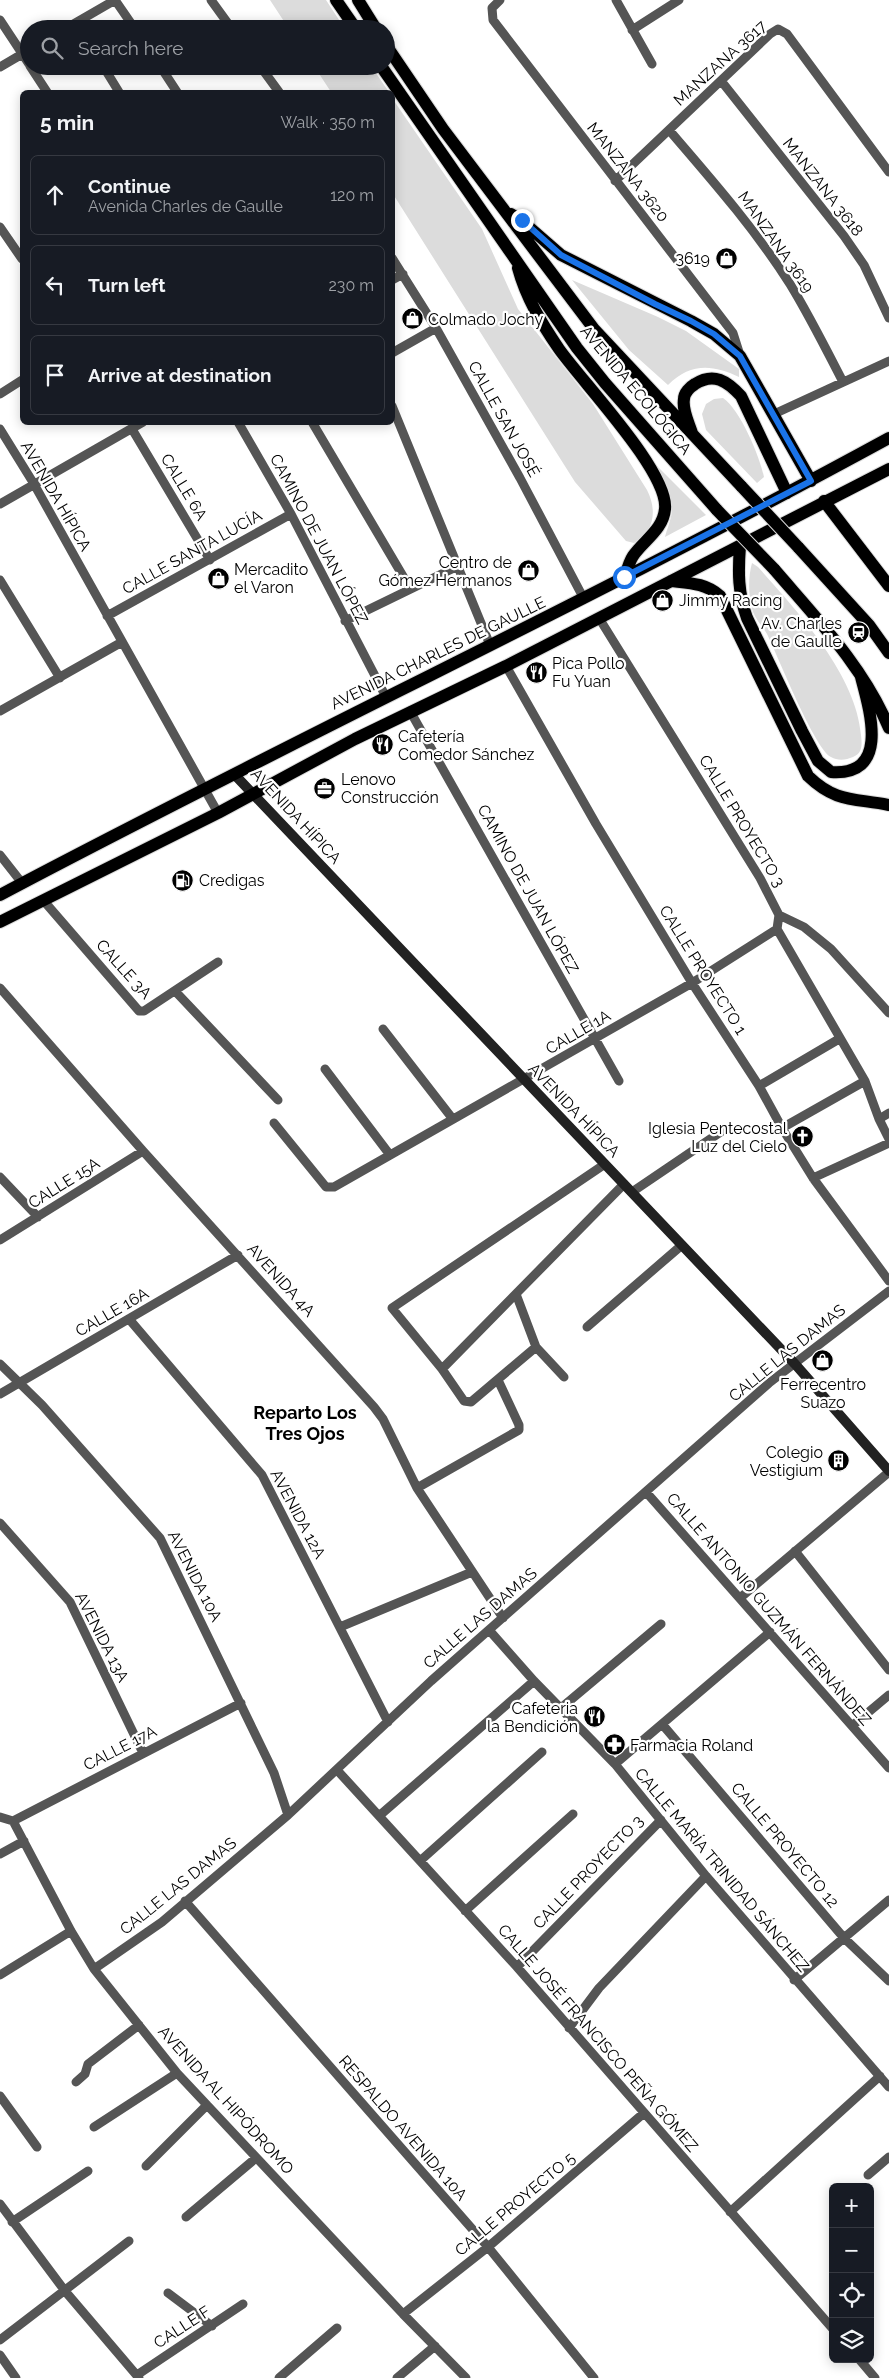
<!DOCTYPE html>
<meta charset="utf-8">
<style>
body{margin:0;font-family:Raleway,sans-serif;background:#20242c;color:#f1f3f6}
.controls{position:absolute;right:15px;bottom:15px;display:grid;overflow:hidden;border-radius:8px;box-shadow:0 2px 12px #0003}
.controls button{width:45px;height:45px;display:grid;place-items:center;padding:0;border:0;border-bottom:1px solid #363941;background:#171b24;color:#f1f3f6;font:25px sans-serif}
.stop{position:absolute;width:15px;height:15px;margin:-11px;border:4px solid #1a73e8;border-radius:50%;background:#fff}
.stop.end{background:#1a73e8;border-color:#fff;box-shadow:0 1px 5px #0008}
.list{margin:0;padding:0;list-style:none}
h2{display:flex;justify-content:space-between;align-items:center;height:65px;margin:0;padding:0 20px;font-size:21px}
h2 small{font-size:16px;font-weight:400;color:#9ea1a6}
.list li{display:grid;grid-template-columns:32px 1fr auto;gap:15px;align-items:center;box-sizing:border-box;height:80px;margin:0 10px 10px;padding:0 10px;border:1px solid #363941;border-radius:8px}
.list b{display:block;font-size:19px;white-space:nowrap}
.list p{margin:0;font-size:16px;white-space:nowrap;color:#9ea1a6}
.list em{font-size:16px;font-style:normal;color:#9ea1a6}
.icon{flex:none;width:28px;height:28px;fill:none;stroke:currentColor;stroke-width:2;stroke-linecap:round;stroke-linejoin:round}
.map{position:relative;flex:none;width:889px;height:2378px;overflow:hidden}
.search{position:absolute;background:#171b24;box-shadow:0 2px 12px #0003;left:20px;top:20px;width:375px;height:55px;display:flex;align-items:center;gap:12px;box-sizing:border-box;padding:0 18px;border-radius:28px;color:#9ea1a6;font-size:19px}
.panel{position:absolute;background:#171b24;box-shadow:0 2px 12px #0003;left:20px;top:90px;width:375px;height:335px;border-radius:8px}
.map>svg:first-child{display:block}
.green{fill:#dcdcdc}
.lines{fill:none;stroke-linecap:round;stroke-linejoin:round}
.primary-casing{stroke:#dbdbdb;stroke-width:14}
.street{stroke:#555;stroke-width:9}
.secondary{stroke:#222;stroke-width:10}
.primary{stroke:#000;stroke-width:12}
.primary-bridge-casing{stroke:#dbdbdb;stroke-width:14;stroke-linecap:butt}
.primary-bridge{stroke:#000;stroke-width:12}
.route{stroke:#1a73e8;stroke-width:6}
.labels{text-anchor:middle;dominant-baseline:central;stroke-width:4.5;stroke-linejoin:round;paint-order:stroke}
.street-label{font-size:16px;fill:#000;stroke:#fff}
.poi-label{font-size:16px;fill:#000;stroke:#fff;text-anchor:start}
.neighbourhood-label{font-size:18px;font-weight:bold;fill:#000;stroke:#fff}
</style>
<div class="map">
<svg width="889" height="2378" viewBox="0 0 889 2378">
<rect width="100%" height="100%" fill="#fff"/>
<!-- green -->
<path class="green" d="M270,0H326L345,29H289Z
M314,66H371L389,92H331Z
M392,98L482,229L518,309L593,404L647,490C657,509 655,532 634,543L626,541L575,482L393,194Z
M572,280L658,317L686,331L739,369V377C712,364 690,363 668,385L629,350Z
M723,398C740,409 760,457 764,477L757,483L706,430L702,414L706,404L714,399Z
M640,449L706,515L665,537C667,529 671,520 672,511C673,488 652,466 640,449Z
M752,563L758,567C797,611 856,674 861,735C862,744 863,753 853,757C846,760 838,761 831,757C814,748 778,656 767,634C763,627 756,620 753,612C748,597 748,577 752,563Z"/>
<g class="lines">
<defs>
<path id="primary" d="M336,0L356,29
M358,0L376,29
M386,45L443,129L594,329L742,487
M381,66L577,348L605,383L717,510
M511,214L522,221L561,255L691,321L714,334L740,356L811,481
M518,268C526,298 542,324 559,349C583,383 669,472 665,509C663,530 644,540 633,556C629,562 627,570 625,577
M692,433C689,423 682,410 684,399C684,393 690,387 695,384C714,372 727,381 741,396L787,493
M824,501L889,586
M740,546C738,572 738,593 747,618L802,731L818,761L831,772C889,776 871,714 861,677
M798,547L869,625L889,653
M774,569C816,618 864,667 889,728
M671,581C689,583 706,583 720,596L808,776C836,803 854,798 889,805
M0,895C294,739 596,598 889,438
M0,922L218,813L355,739L506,666L889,469"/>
</defs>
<!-- primary casing -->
<use href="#primary" class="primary-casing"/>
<!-- street -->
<path class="street" d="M115,0L135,29
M211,0L232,29
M500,0L492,8L493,20L733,333L740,355
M616,0L652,64
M0,20L29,64
M65,29L115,0
M632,30L679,0
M30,66L47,92
M103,66L119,92
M160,66L177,92
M260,66L279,92
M0,67L29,50
M722,82L844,236L864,265L889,318
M669,130C712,180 755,229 790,284C809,315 826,349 843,382
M615,181L770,34L778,29L787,34L889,172
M0,227L22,259
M392,258L436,328L520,478L584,599
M392,280L403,274
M392,353L436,328
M0,394L22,380
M392,406L490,645
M774,414L889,361
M238,422L291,514L386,697
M312,422L410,588
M0,429L34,484L218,813
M132,429L210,560
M0,504L143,422
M0,580L60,678
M107,616L291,514
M599,618L760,878L779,915L804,927L831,949L889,1013
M345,621L458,566
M506,666L596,824L692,983L759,1086L782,1128L813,1178L889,1281
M0,711L122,642
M410,711L619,1081
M0,855L22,883
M43,900L139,1011H144L218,962
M777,929L865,1081L879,1119L889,1139
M0,988L143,1151L374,1407L383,1419L417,1488L503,1618
M175,991L278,1100
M383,1029L452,1118
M325,1069L390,1155
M759,1086L839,1039
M879,1119L889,1113
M274,1123L326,1187H334L692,983L777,929L779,915
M782,1128L865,1081
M0,1177L38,1217
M813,1178L889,1143
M632,1192L725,1129
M0,1240L143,1151
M516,1294L536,1347L471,1402L464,1401L442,1369L392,1308L605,1164
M129,1319L262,1475L388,1722
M587,1327L682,1245
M536,1347L564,1377
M0,1364L42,1405L160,1538L274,1773L288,1815
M442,1369L624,1184
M0,1394L238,1255
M417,1488L519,1430V1425L498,1380
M646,1492L889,1768
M0,1523L70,1602L143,1753
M795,1551L889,1670
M740,1598L889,1472
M340,1627L472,1572
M489,1630L534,1681L615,1764L706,1876L889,2087
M561,1708L661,1624
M662,1724L844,1938L889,1981
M852,1726L889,1695
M615,1764L770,1632
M337,1770L517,1967L833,2329
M379,1816L534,1681
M0,1817L13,1821L71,1931L94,1969L177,2073L403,2314L466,2378
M13,1821L241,1703
M0,1854L24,1841
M420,1861L542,1752
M185,1901L488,2247L594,2378
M465,1911L573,1814
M517,1967L661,1820
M94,1969L162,1922L288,1815L431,1681L769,1383L889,1291
M0,1975L71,1931
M794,1980L889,1900
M569,2028L599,1988L706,1876
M76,2082L85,2074L88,2064L139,2025
M0,2096L37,2147
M94,2127L177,2073
M146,2166L207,2105
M868,2175L889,2157
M0,2204L65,2291L139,2378
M730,2212L880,2076
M186,2217L256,2158
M12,2222L88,2171
M168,2293L212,2326
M403,2314L488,2247L644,2113
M0,2340L129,2241
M0,2355L16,2378
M859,2359L875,2378
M137,2375L243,2304
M279,2378L337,2328
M397,2378L435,2346"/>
<!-- secondary -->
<path class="secondary" d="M234,774L795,1364L889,1471"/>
<!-- primary -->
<use href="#primary" class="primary"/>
<defs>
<path id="primary-bridge" d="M742,487L798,547
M717,510L774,569"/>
</defs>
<!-- primary-bridge casing -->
<use href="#primary-bridge" class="primary-bridge-casing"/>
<!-- primary-bridge -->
<use href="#primary-bridge" class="primary-bridge"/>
</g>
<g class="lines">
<!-- route -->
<path class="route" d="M522,220L561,255L655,304L691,321L714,334L740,356L811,481L624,577"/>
</g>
<!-- icons -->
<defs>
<symbol id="shop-disc" viewBox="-11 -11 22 22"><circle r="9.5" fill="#000" stroke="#fff"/><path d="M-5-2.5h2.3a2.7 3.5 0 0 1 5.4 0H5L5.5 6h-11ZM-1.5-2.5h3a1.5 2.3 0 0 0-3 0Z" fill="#fff"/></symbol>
<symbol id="station-disc" viewBox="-11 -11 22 22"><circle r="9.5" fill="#000" stroke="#fff"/><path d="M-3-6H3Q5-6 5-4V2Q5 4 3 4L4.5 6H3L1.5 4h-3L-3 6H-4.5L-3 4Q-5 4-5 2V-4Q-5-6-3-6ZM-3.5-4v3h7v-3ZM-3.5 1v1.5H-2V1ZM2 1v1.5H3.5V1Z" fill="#fff"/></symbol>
<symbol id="restaurant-disc" viewBox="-11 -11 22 22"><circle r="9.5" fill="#000" stroke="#fff"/><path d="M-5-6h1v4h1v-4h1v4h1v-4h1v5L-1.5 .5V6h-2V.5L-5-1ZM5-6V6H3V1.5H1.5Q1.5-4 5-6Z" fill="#fff"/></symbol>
<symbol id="office-disc" viewBox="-11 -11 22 22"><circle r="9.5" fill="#000" stroke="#fff"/><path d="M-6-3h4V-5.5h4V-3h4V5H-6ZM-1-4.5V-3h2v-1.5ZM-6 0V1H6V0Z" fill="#fff"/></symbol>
<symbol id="fuel-disc" viewBox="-11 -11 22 22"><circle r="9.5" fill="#000" stroke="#fff"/><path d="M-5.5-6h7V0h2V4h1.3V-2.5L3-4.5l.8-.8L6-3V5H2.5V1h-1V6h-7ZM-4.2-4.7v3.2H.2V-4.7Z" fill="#fff"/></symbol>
<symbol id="church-disc" viewBox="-11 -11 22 22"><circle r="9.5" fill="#000" stroke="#fff"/><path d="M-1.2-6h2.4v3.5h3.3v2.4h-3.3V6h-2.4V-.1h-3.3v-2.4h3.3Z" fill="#fff"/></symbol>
<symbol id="building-disc" viewBox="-11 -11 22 22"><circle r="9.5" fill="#000" stroke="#fff"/><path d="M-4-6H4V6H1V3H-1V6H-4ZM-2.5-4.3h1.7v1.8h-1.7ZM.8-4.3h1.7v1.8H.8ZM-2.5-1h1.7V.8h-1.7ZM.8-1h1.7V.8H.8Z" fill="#fff"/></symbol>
<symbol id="pharmacy-disc" viewBox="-11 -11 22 22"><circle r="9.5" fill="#000" stroke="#fff"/><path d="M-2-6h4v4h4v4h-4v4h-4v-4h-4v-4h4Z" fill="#fff"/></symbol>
</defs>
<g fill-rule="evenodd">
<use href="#shop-disc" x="714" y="246" width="25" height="25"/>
<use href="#shop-disc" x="400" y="306" width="25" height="25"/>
<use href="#shop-disc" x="516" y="558" width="25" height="25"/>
<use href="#shop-disc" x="206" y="566" width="25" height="25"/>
<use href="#shop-disc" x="650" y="588" width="25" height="25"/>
<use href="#station-disc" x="846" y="620" width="25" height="25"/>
<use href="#restaurant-disc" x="524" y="660" width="25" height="25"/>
<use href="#restaurant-disc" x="370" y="732" width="25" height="25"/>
<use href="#office-disc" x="312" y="776" width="25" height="25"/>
<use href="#fuel-disc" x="170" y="868" width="25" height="25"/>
<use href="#church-disc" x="790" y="1124" width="25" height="25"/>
<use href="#shop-disc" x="810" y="1348" width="25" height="25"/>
<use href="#building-disc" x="826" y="1448" width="25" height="25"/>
<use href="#restaurant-disc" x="582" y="1704" width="25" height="25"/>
<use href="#pharmacy-disc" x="602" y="1732" width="25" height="25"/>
</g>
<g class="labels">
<!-- street labels -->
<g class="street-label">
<text transform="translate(720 63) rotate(-42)">MANZANA 3617</text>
<text transform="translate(628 172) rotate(52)">MANZANA 3620</text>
<text transform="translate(823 187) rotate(52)">MANZANA 3618</text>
<text transform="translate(776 242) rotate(55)">MANZANA 3619</text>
<text transform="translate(636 390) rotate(50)">AVENIDA ECOLÓGICA</text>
<text transform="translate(504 419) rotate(61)">CALLE SAN JOSÉ</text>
<text transform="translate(184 487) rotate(59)">CALLE 6A</text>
<text transform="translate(56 496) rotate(60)">AVENIDA HÍPICA</text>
<text transform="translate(319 539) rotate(62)">CAMINO DE JUAN LÓPEZ</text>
<text transform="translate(192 552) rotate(-29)">CALLE SANTA LUCÍA</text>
<text transform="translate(438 653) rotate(-26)">AVENIDA CHARLES DE GAULLE</text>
<text transform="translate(296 816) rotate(47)">AVENIDA HÍPICA</text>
<text transform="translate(742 821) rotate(59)">CALLE PROYECTO 3</text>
<text transform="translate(528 889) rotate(61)">CAMINO DE JUAN LÓPEZ</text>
<text transform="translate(124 969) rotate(48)">CALLE 3A</text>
<text transform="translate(703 970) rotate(58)">CALLE PROYECTO 1</text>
<text transform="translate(578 1032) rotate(-30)">CALLE 1A</text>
<text transform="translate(574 1110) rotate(46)">AVENIDA HÍPICA</text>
<text transform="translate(64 1183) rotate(-32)">CALLE 15A</text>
<text transform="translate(281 1280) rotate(48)">AVENIDA 4A</text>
<text transform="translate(112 1312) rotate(-30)">CALLE 16A</text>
<text transform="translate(787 1353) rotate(-39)">CALLE LAS DAMAS</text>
<text transform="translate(298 1514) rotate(62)">AVENIDA 12A</text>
<text transform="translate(195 1576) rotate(63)">AVENIDA 10A</text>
<text transform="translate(769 1609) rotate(49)">CALLE ANTONIO GUZMÁN FERNÁNDEZ</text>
<text transform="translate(480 1618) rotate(-41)">CALLE LAS DAMAS</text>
<text transform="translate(102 1637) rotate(63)">AVENIDA 13A</text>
<text transform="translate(120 1748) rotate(-27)">CALLE 17A</text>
<text transform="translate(785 1845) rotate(50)">CALLE PROYECTO 12</text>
<text transform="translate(722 1870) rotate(50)">CALLE MARÍA TRINIDAD SÁNCHEZ</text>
<text transform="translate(588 1872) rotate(-46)">CALLE PROYECTO 3</text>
<text transform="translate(178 1886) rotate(-39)">CALLE LAS DAMAS</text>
<text transform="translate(598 2038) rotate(49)">CALLE JOSÉ FRANCISCO PEÑA GÓMEZ</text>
<text transform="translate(226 2100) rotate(48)">AVENIDA AL HIPÓDROMO</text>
<text transform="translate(403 2128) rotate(49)">RESPALDO AVENIDA 10A</text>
<text transform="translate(515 2204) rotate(-40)">CALLE PROYECTO 5</text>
<text transform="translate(182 2327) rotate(-33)">CALLE F</text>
</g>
<!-- poi labels -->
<g class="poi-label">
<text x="710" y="258" text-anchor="end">3619</text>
<text x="428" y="319">Colmado Jochy</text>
<text x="512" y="562" text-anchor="end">Centro de<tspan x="512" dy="18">Gómez Hermanos</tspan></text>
<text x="234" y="569">Mercadito<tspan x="234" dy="18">el Varon</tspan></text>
<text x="679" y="600">Jimmy Racing</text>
<text x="842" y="623" text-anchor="end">Av. Charles<tspan x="842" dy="18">de Gaulle</tspan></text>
<text x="552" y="663">Pica Pollo<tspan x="552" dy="18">Fu Yuan</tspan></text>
<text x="398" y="736">Cafetería<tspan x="398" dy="18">Comedor Sánchez</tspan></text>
<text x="341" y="779">Lenovo<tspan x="341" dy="18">Construcción</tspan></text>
<text x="199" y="880">Credigas</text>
<text x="787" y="1128" text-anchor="end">Iglesia Pentecostal<tspan x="787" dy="18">Luz del Cielo</tspan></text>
<text x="823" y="1384" text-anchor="middle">Ferrecentro<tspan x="823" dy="18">Suazo</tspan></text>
<text x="823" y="1452" text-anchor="end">Colegio<tspan x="823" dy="18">Vestigium</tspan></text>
<text x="578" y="1708" text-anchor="end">Cafeteria<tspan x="578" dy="18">la Bendición</tspan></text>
<text x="630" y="1745">Farmacia Roland</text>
</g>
<!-- neighbourhood labels -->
<g class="neighbourhood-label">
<text x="305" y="1412">Reparto Los<tspan x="305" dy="21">Tres Ojos</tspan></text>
</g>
</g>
</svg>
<div class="controls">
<button>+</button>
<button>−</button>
<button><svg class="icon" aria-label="locate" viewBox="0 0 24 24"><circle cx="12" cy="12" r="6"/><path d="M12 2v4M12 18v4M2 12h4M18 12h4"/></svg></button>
<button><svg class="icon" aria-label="layers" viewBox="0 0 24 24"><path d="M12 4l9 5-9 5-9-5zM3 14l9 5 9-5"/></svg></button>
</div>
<div class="stop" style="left:624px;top:577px"></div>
<div class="stop end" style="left:522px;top:220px"></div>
<div class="search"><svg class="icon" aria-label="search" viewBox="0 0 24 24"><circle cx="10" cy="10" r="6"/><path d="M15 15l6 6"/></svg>Search here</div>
<section class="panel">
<h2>5 min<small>Walk · 350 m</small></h2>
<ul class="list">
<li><svg class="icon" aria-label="ahead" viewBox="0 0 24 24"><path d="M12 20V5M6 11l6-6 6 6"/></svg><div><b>Continue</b><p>Avenida Charles de Gaulle</p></div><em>120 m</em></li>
<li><svg class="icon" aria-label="left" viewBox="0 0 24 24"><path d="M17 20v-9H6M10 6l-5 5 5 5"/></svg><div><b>Turn left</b></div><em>230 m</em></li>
<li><svg class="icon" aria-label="arrive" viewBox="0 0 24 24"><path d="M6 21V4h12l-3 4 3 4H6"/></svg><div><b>Arrive at destination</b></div></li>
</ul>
</section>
</div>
